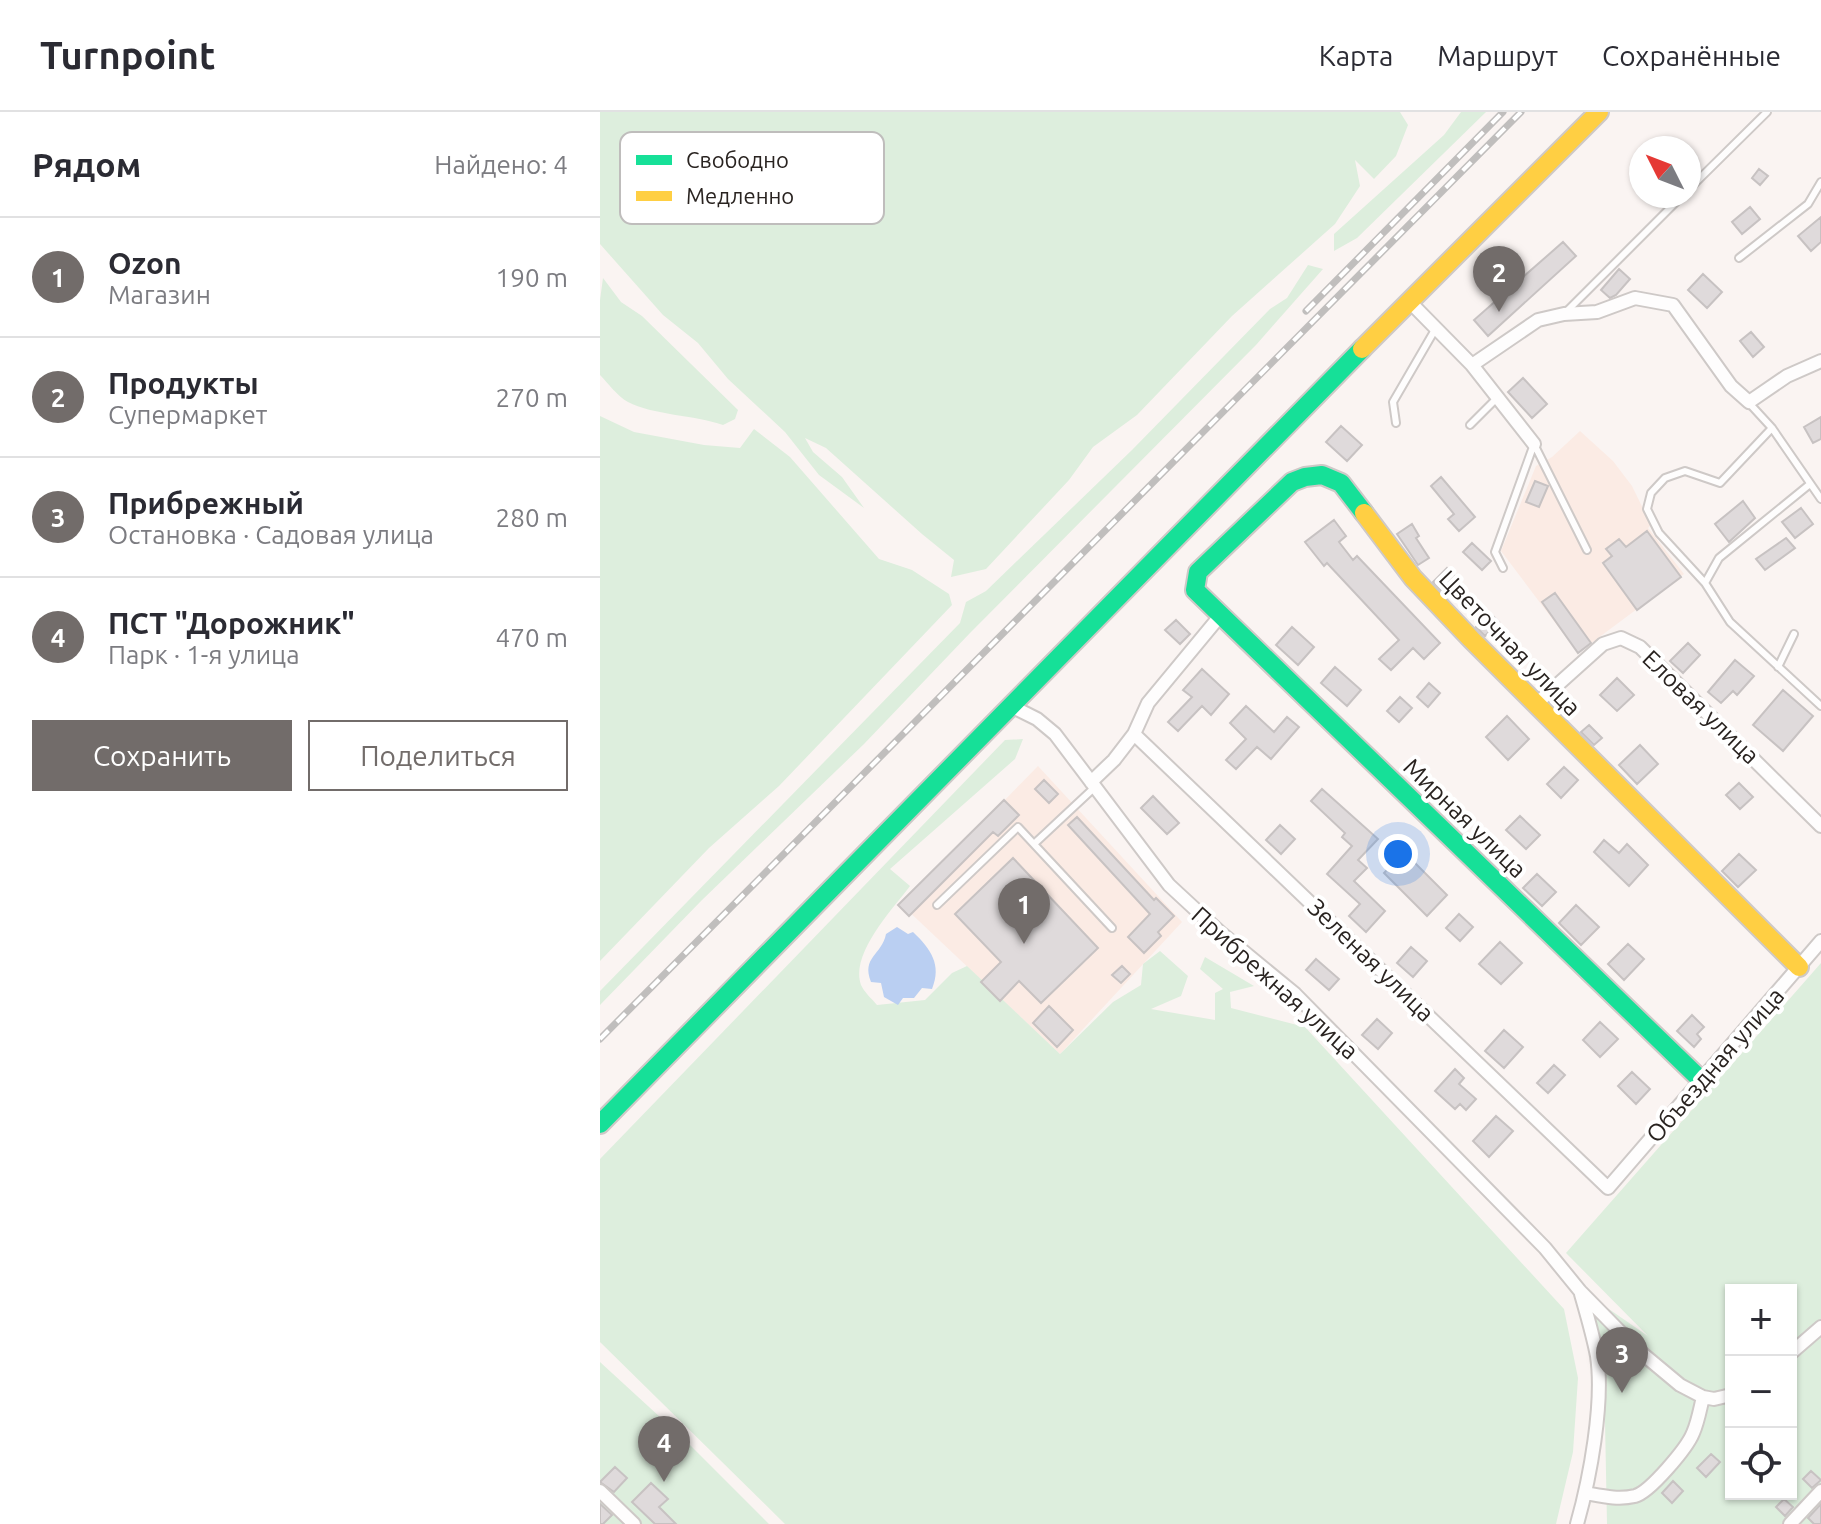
<!DOCTYPE html>
<html lang="ru">
<meta charset="utf-8">
<style>
body{margin:0;font-family:Ubuntu,sans-serif;background:#f2f2f3;color:#2b2b33}
.controls{position:absolute;right:24px;bottom:24px;display:grid;overflow:hidden;border-radius:0px;box-shadow:0 2px 6px #0004}
.controls button{width:72px;height:72px;display:grid;place-items:center;padding:0;border:0;border-bottom:2px solid #e1e1e2;background:#fff;color:#2b2b33;font:40px sans-serif}
.compass{position:absolute;left:1029px;top:24px;width:72px;height:72px;border-radius:50%;background:#fff;box-shadow:0 2px 6px #0004;rotate:312deg}
.you{position:absolute;left:798px;top:742px;width:28px;height:28px;margin:-20px;border:6px solid #fff;border-radius:50%;background:#1a73e8;box-shadow:0 0 0 12px #1a73e833}
.badge{display:grid;place-items:center;width:52px;height:52px;border-radius:50%;background:#726c6a;color:#fff;font-size:26px;font-weight:700}
.pin{position:absolute;translate:-50% -66px;filter:drop-shadow(0 2px 4px #0008)}
.pin::after{content:'';position:absolute;top:42px;width:28px;height:24px;background:inherit;clip-path:polygon(0 0,100% 0,50% 100%)}
.list{margin:0;padding:0;list-style:none}
h2{display:flex;justify-content:space-between;align-items:center;height:104px;margin:0;padding:0 32px;font-size:34px}
h2 small{font-size:26px;font-weight:400;color:#7c7c81}
.list li{display:grid;grid-template-columns:52px 1fr auto;gap:24px;align-items:center;box-sizing:border-box;height:120px;padding:0 32px;border-top:2px solid #e1e1e2}
.list b{display:block;font-size:30px;white-space:nowrap}
.list p{margin:0;font-size:26px;white-space:nowrap;color:#7c7c81}
.list em{font-size:26px;font-style:normal;color:#7c7c81}
.actions{display:flex;gap:16px;padding:24px 32px}
.actions a{flex:1;padding:18px 0;border:2px solid #726c6a;border-radius:0px;text-align:center;font-size:28px;color:#726c6a}
.actions .main{background:#726c6a;color:#fff}
.icon{flex:none;width:44px;height:44px;fill:none;stroke:currentColor;stroke-width:2;stroke-linecap:round;stroke-linejoin:round}
.map{position:relative;flex:none;width:1221px;height:1412px;overflow:hidden}
header{display:flex;align-items:center;gap:48px;box-sizing:border-box;height:112px;padding:0 40px;background:#fff;border-bottom:2px solid #e1e1e2}
header strong{font-size:38px}
nav{display:flex;gap:44px;margin-inline-start:auto;font-size:28px}
main{display:flex}
aside{flex:1;background:#fff}
.map>svg:first-child{display:block}
.built{fill:#fbebe4}
.green{fill:#ded;fill-rule:evenodd}
.water{fill:#bacff2}
.building{fill:#dfdadb;stroke:#c7c2c2;stroke-width:2}
.lines{fill:none;stroke-linecap:round;stroke-linejoin:round}
.lane-casing{stroke:#cec9c7;stroke-width:10}
.street-casing{stroke:#cec9c7;stroke-width:16}
.fast-casing{stroke:#cec9c7;stroke-width:22}
.slow-casing{stroke:#cec9c7;stroke-width:22}
.lane{stroke:#fefdfd;stroke-width:6}
.street{stroke:#fefdfd;stroke-width:12}
.fast{stroke:#16e098;stroke-width:18}
.slow{stroke:#ffcf43;stroke-width:18}
.rail-casing{stroke:#c0bebd;stroke-width:7}
.rail{stroke:#fff;stroke-width:4;stroke-dasharray:12;stroke-linecap:butt}
.labels{text-anchor:middle;dominant-baseline:central;stroke-width:8;stroke-linejoin:round;paint-order:stroke}
.street-label{font-size:24px;fill:#292320;stroke:#fff}
.key{fill:#fff;stroke:#bfbdbc;stroke-width:2}
.key-label{font-size:22px;fill:#292320}
</style>
<header>
<strong>Turnpoint</strong>
<nav><a>Карта</a><a>Маршрут</a><a>Сохранённые</a></nav>
</header>
<main>
<aside>
<h2>Рядом<small>Найдено: 4</small></h2>
<ul class="list">
<li><span class="badge">1</span><div><b>Ozon</b><p>Магазин</p></div><em>190 m</em></li>
<li><span class="badge">2</span><div><b>Продукты</b><p>Супермаркет</p></div><em>270 m</em></li>
<li><span class="badge">3</span><div><b>Прибрежный</b><p>Остановка · Садовая улица</p></div><em>280 m</em></li>
<li><span class="badge">4</span><div><b>ПСТ &quot;Дорожник&quot;</b><p>Парк · 1-я улица</p></div><em>470 m</em></li>
</ul>
<div class="actions"><a class="main">Сохранить</a><a>Поделиться</a></div>
</aside>
<div class="map">
<svg width="1221" height="1412" viewBox="0 0 1221 1412">
<rect width="100%" height="100%" fill="#faf4f2"/>
<!-- built -->
<path class="built" d="M980,319L1013,349L1032,374L1051,413L1048,416L1084,462L978,541L901,439L936,354L952,345Z
M438,654L582,810L460,942L302,793Z"/>
<!-- green -->
<path class="green" d="M0,0H800L808,13L796,44L774,67L755,48L760,74L735,112L632,204L537,303L493,335L469,368L386,457L351,465L354,448L322,422L226,336L205,326L213,340L242,365L264,396L219,363L185,320L128,267L98,231L63,203L0,132Z
M861,0H886L757,126L734,139V122L844,23Z
M708,153L723,157L656,233L370,521L264,632L102,788L0,893V879L360,511L366,490L386,479L532,338L670,197L687,186Z
M3,166L21,190L42,204L138,298L135,307L123,313C95,303 52,303 28,290C18,285 8,271 0,263V188Z
M0,304L34,320L104,333L140,336L154,317L190,345L279,447L312,458L349,482L352,493L179,674L109,736L0,849Z
M423,627L415,647L290,757L310,774C292,798 250,842 261,873C264,880 272,887 277,893L325,888L352,861L367,854L460,942L513,890L541,873L543,852L560,839L588,864L581,884L551,897L615,908V881L623,877L600,857L605,845L654,874L630,880L631,896L705,915L964,1197L978,1266L973,1340L956,1412H185L0,1230V1047L405,628Z
M1221,851V1412H1007L1004,1258L987,1182L1048,1224L966,1141ZM1131,1178H1191V1382H1131Z
M0,1250L85,1328L169,1412H0Z"/>
<!-- water -->
<path class="water" d="M297,815L308,822L313,820C331,837 342,853 332,877L322,876L314,886H303L298,893L284,885L281,871L271,870C261,845 282,843 286,822Z"/>
<!-- building -->
<path class="building" d="M1159,57L1168,64L1160,73L1152,66Z
M1150,95L1160,107L1142,122L1132,110Z
M1221,105V130L1211,139L1198,124Z
M963,130L976,144L888,224L874,208Z
M1019,157L1030,167L1016,183L1010,186L1001,178Z
M1103,162L1122,180L1107,196L1088,178Z
M1151,220L1164,235L1153,245L1140,229Z
M923,266L947,292L932,306L908,280Z
M1221,305V327L1213,331L1204,315Z
M741,314L762,333L747,349L726,330Z
M841,365L875,405L859,419L848,407L854,402L831,374Z
M935,369L948,374L939,395L926,390Z
M1143,389L1155,406L1129,430L1115,412Z
M1201,396L1213,412L1195,426L1182,410Z
M734,408L746,424L739,430L753,448L757,444L840,531L824,547L813,536L791,558L779,547L799,528L727,451L724,454L705,430Z
M812,412L819,424L816,426L829,446L818,453L797,422Z
M1047,419L1081,465L1037,498L1003,451L1012,444L1006,437L1019,427L1026,435Z
M1186,426L1195,436L1165,458L1156,447Z
M872,431L891,449L882,458L863,440Z
M847,456L861,470L847,484L833,470Z
M955,481L991,531L978,541L942,490Z
M890,501L899,510L885,524L876,515Z
M576,508L590,522L580,532L565,518Z
M692,515L714,535L698,553L676,533Z
M1088,531L1100,543L1083,561L1070,549Z
M1135,548L1154,564L1137,583L1133,579L1121,591L1108,580Z
M735,555L761,578L747,594L721,571Z
M602,557L629,582L611,603L602,594L578,619L568,610L592,585L583,578Z
M1017,566L1034,583L1017,599L1000,583Z
M829,571L840,581L828,595L817,585Z
M1183,578L1213,604L1183,639L1153,613Z
M800,585L812,596L799,610L787,599Z
M646,594L674,620L687,605L699,615L671,647L657,635L636,657L626,648L646,627L630,611Z
M907,604L929,627L908,648L886,625Z
M989,613L1002,626L994,633L981,620Z
M1040,633L1058,652L1037,672L1019,653Z
M964,655L978,668L961,686L947,672Z
M444,668L458,682L449,691L435,677Z
M1139,671L1153,685L1140,697L1126,683Z
M722,677L778,727L758,748L767,756L754,769L785,799L766,820L749,804L760,792L727,762L752,734L742,725L745,721L711,689Z
M553,684L579,711L567,722L541,696Z
M404,688L419,703L398,724L393,720L309,804L298,793Z
M920,704L940,723L926,737L906,718Z
M477,705L554,788L556,786L574,804L558,820L561,824L544,841L528,825L550,802L468,713Z
M680,713L695,727L681,742L666,728Z
M1004,728L1019,741L1027,732L1048,753L1029,774L994,740Z
M804,740L847,783L827,804L784,761Z
M1139,742L1156,758L1138,775L1122,759Z
M413,746L498,836L441,891L419,869L400,889L381,870L401,850L355,802Z
M937,762L956,780L942,794L923,776Z
M976,793L999,815L981,833L959,811Z
M859,802L873,815L860,829L846,816Z
M900,830L922,851L901,872L879,852Z
M1028,832L1044,847L1024,868L1008,852Z
M811,835L827,849L813,865L797,851Z
M716,847L739,867L729,878L706,858Z
M522,854L530,862L521,871L512,863Z
M449,894L473,918L457,935L433,911Z
M1092,903L1104,915L1097,922L1101,927L1094,935L1077,919Z
M777,907L792,921L778,937L762,923Z
M1000,910L1018,927L1000,945L983,928Z
M904,918L923,935L904,956L885,939Z
M954,953L965,963L948,981L937,971Z
M855,957L864,966L859,972L876,987L866,998L860,992L855,997L835,979Z
M1032,960L1050,977L1036,992L1018,974Z
M896,1004L913,1019L889,1045L873,1029Z
M1111,1342L1120,1350L1106,1365L1097,1356Z
M15,1355L27,1366L14,1380L0,1370Z
M1211,1359L1221,1368L1212,1376L1203,1367Z
M1073,1369L1083,1379L1072,1391L1062,1381Z
M51,1371L68,1387L59,1395L76,1412H55L32,1390Z
M1184,1387L1193,1395L1185,1404L1176,1395Z
M0,1392L12,1403L3,1412H0Z
M1221,1392V1412H1214L1208,1406Z"/>
<g class="lines">
<defs>
<path id="lane" d="M1089,77L1167,0
M1139,146L1208,92L1221,70
M967,199L1082,84
M1149,291L1172,316L1221,387
M796,311L793,290L836,216
M870,313L898,285
M1172,316L1120,371L1085,359L1065,366L1051,381L1047,397L1059,421L1105,471L1130,510L1221,594
M935,334L987,438
M903,456L895,440L934,332
M1105,471L1119,446L1210,372
M1178,555L1194,522
M434,732L495,675
M337,793L418,715L512,816"/>
<path id="street" d="M809,189L872,253L934,332
M872,253L938,208L964,202L997,200L1035,186L1073,193L1131,274L1149,290L1187,264L1221,249
M935,593L1003,532L1021,526L1040,535L1221,714
M411,594L437,607L455,622L569,773L622,822L695,882L945,1136L980,1179L1038,1238L1080,1273L1103,1285L1114,1287L1131,1283
M534,622L1008,1076L1221,829
M491,670L514,648L534,622L548,591L620,504
M1191,1241L1221,1215
M0,1379L34,1412
M985,1381C1002,1384 1018,1388 1035,1384C1050,1380 1087,1336 1093,1321C1098,1310 1100,1297 1103,1285
M977,1412C990,1366 1004,1291 997,1244C993,1223 987,1203 981,1182
M1190,1412L1221,1379"/>
<path id="fast" d="M764,401L741,371L722,363L705,365L692,370L598,460L595,478L1101,968
M0,1012L762,237"/>
<path id="slow" d="M762,237L999,0
M764,401L813,466L871,527L1199,855"/>
</defs>
<!-- lane casing -->
<use href="#lane" class="lane-casing"/>
<!-- street casing -->
<use href="#street" class="street-casing"/>
<!-- fast casing -->
<use href="#fast" class="fast-casing"/>
<!-- slow casing -->
<use href="#slow" class="slow-casing"/>
<!-- lane -->
<use href="#lane" class="lane"/>
<!-- street -->
<use href="#street" class="street"/>
<!-- fast -->
<use href="#fast" class="fast"/>
<!-- slow -->
<use href="#slow" class="slow"/>
<defs>
<path id="rail" d="M706,199L903,0
M0,927L921,0"/>
</defs>
<!-- rail casing -->
<use href="#rail" class="rail-casing"/>
<!-- rail -->
<use href="#rail" class="rail"/>
</g>
<g class="labels">
<!-- street labels -->
<g class="street-label">
<text transform="translate(910 531) rotate(46)">Цветочная улица</text>
<text transform="translate(1101 595) rotate(44)">Еловая улица</text>
<text transform="translate(865 706) rotate(44)">Мирная улица</text>
<text transform="translate(771 848) rotate(44)">Зеленая улица</text>
<text transform="translate(675 871) rotate(42)">Прибрежная улица</text>
<text transform="translate(1115 953) rotate(-49)">Объездная улица</text>
</g>
</g>
<!-- legend -->
<rect x="20" y="20" width="264" height="92" rx="12" class="key"/>
<rect x="36" y="43" width="36" height="10" fill="#16e098"/>
<rect x="36" y="79" width="36" height="10" fill="#ffcf43"/>
<g class="key-label">
<text x="86" y="56">Свободно</text>
<text x="86" y="92">Медленно</text>
</g>
</svg>
<div class="controls">
<button>+</button>
<button>−</button>
<button><svg class="icon" aria-label="locate" viewBox="0 0 24 24"><circle cx="12" cy="12" r="6"/><path d="M12 2v4M12 18v4M2 12h4M18 12h4"/></svg></button>
</div>
<svg class="compass" viewBox="-18 -18 36 36"><path d="M0-13l5 13h-10z" fill="#e53935"/><path d="M0 13l5-13h-10z" fill="#7c7c81"/></svg>
<div class="you"></div>
<div class="pin badge" style="left:424px;top:832px">1</div>
<div class="pin badge" style="left:899px;top:200px">2</div>
<div class="pin badge" style="left:1022px;top:1281px">3</div>
<div class="pin badge" style="left:64px;top:1370px">4</div>
</div>
</main>
